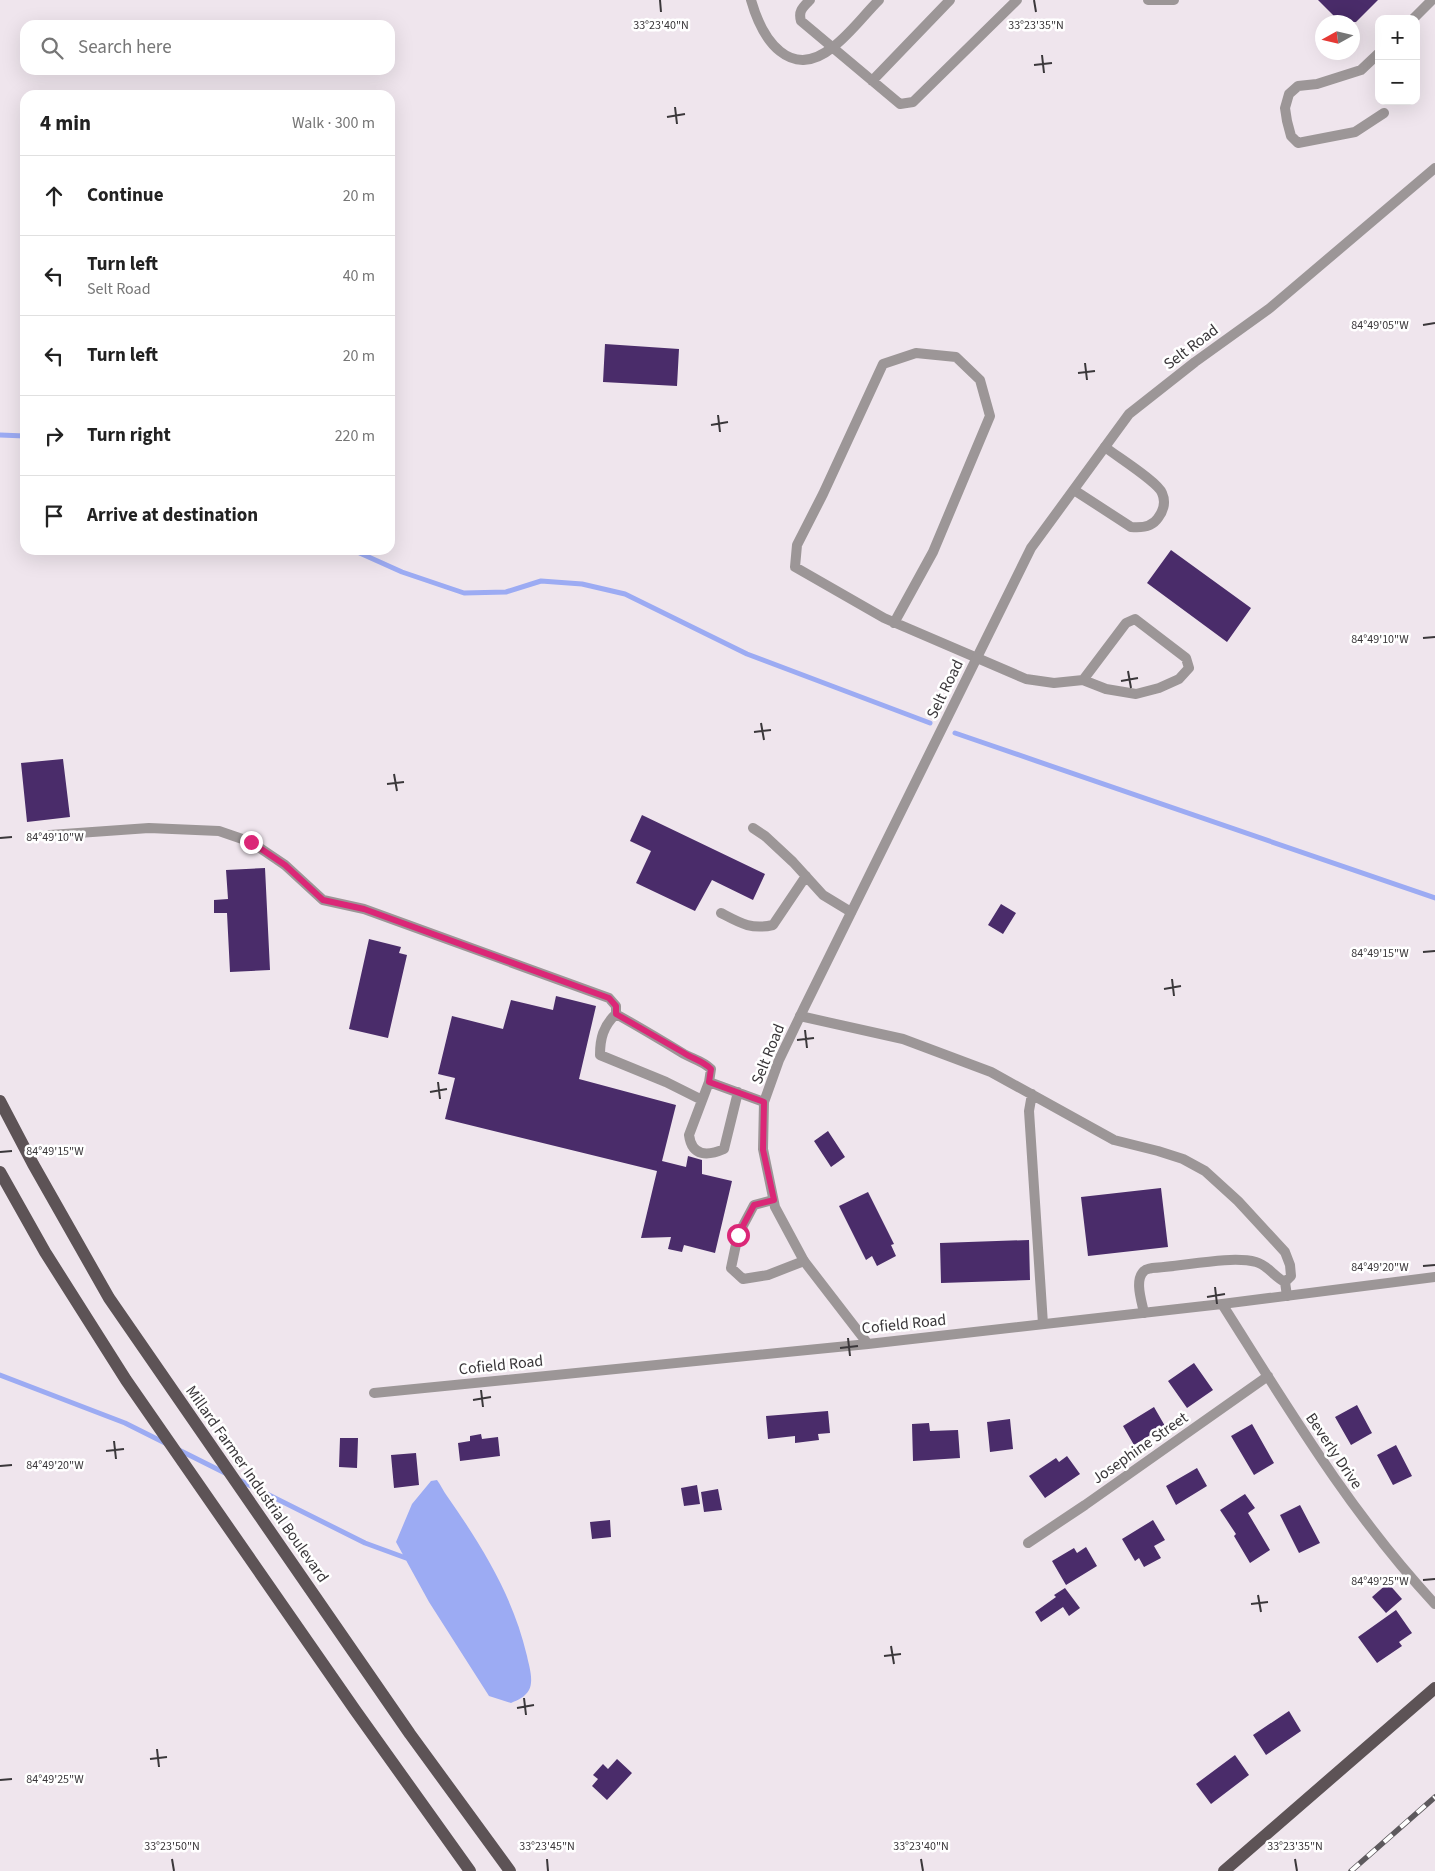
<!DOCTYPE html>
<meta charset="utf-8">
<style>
body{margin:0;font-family:"Source Sans 3",sans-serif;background:#f2f2f2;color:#222}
.controls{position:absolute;right:15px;top:15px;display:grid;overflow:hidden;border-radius:10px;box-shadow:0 5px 20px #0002}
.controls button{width:45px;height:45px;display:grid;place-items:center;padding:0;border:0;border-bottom:1px solid #e0e0e0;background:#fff;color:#222;font:25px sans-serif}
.compass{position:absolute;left:1315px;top:15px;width:45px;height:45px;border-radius:50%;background:#fff;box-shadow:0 5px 20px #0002;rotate:262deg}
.stop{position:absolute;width:15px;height:15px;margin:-11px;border:4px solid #db2777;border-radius:50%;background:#fff}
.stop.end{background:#db2777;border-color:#fff;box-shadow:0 1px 5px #0008}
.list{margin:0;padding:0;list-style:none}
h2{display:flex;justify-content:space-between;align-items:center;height:65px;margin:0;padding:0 20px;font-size:21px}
h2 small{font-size:16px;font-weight:400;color:#767676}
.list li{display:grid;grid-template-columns:32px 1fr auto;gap:15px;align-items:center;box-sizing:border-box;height:80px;padding:0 20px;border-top:1px solid #e0e0e0}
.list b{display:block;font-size:19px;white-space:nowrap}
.list p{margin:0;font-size:16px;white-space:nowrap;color:#767676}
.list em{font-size:16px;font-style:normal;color:#767676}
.icon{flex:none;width:28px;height:28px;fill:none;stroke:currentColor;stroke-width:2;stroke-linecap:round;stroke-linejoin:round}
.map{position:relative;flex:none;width:1435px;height:1871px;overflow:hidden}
.search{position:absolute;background:#fff;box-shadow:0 5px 20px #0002;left:20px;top:20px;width:375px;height:55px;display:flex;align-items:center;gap:12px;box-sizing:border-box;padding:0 18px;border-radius:15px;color:#767676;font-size:19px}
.panel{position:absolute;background:#fff;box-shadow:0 5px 20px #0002;left:20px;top:90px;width:375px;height:465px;border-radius:15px}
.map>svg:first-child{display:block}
.water{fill:#9cabf3}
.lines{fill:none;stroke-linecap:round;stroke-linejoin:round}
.stream{stroke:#9cabf3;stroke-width:5}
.building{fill:#4a2c6a}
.lane{stroke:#9c9697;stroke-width:10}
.street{stroke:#9c9697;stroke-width:10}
.primary{stroke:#5d5356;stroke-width:12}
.rail-casing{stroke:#5d595d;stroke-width:5.5}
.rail{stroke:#fff;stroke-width:4;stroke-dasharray:11;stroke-linecap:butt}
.route{stroke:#db2777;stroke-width:6}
.ticks{fill:none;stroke:#3a373a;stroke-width:2}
.labels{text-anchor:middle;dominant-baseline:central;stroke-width:5;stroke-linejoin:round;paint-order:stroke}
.street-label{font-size:16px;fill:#3a373a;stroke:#fff}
.ticks-label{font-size:12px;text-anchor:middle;fill:#3a373a;stroke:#fff;stroke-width:5;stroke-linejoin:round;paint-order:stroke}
</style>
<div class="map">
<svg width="1435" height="1871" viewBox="0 0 1435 1871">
<rect width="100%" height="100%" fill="#efe5ed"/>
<!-- water -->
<path class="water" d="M437,1480C441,1485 443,1491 447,1496C482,1546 513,1596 527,1656C529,1666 534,1680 529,1690C525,1697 518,1700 511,1703L489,1696L429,1602L396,1542L412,1504L431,1481Z"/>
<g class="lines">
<!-- stream -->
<path class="stream" d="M0,435L25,436
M353,550L402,572L464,593L506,592L541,581L582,584L625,594L747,654L930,723
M955,733L1435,898
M0,1375L125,1423L167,1444
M179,1450L225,1473
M239,1480L365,1543L406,1558"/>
</g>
<!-- building -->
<path class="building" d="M1318,0H1378L1356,22H1340Z
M605,344L679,349L677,386L603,382Z
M1171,550L1251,608L1227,642L1147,583Z
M63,759L70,817L27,822L21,763Z
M642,815L765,874L753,900L712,880L695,911L636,883L651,851L630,841Z
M265,868L270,970L230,972L227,913H214V900L228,899L226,870Z
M1001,904L1016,913L1003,934L988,925Z
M369,939L401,947L399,953L407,955L388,1038L349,1029Z
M556,996L596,1006L579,1079L676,1105L662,1161L686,1167L688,1156L702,1160V1174L732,1181L715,1253L684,1245L682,1252L668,1249L671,1237L641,1238L657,1171L445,1119L455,1078L438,1074L452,1016L503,1029L511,1000L553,1010Z
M828,1131L845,1157L831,1167L814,1141Z
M1161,1188L1168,1247L1088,1256L1081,1197Z
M868,1192L894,1244L891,1245L896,1256L877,1266L872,1256L866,1260L839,1206Z
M1029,1240L1030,1280L941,1283L940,1243Z
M1194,1363L1213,1390L1187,1408L1168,1381Z
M1357,1405L1372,1433L1351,1445L1335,1417Z
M1154,1407L1165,1426L1134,1445L1123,1426Z
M828,1411L830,1433L818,1434L819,1440L795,1443V1436L768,1439L766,1416Z
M1010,1419L1013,1449L990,1452L987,1422Z
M929,1423L930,1431L958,1430L960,1458L913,1461L912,1424Z
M1252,1424L1274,1463L1254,1475L1231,1436Z
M481,1434L482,1439L498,1437L500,1456L460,1461L458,1443L470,1441V1436Z
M340,1438H358L357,1468L339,1467Z
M1396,1445L1412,1476L1393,1485L1377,1455Z
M416,1453L419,1485L394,1488L391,1455Z
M1067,1456L1080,1474L1045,1498L1029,1476L1056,1458L1059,1462Z
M1197,1468L1207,1486L1176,1505L1166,1486Z
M697,1485L700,1504L684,1506L681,1488Z
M718,1489L722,1510L704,1512L701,1492Z
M1245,1494L1255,1508L1248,1513L1270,1550L1250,1563L1234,1536L1236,1534L1220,1510Z
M1300,1505L1320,1543L1299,1553L1280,1515Z
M610,1520L611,1537L592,1539L590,1522Z
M1153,1520L1165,1540L1154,1546L1161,1558L1144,1567L1139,1558L1135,1561L1122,1539Z
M1086,1547L1097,1566L1066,1585L1052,1561L1074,1548L1077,1553Z
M1388,1583L1402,1599L1386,1613L1372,1597Z
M1065,1588L1080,1608L1069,1616L1063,1607L1041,1622L1035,1612L1056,1597L1054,1595Z
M1396,1610L1412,1633L1399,1642L1402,1646L1377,1663L1358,1637Z
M1289,1711L1301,1731L1266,1755L1253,1735Z
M1235,1755L1249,1775L1211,1804L1196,1784Z
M617,1759L632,1773L607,1800L592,1786L598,1779L593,1775L603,1764L608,1769Z"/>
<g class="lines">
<!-- lane -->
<path class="lane" d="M751,0C762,39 790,82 833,47C850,34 864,15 879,0
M810,0C803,7 798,11 801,21L900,104L913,102L1017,0
M1148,0H1174
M1413,19L1432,0
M1379,53L1361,70L1317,84L1298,86L1289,94L1285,108L1287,121L1291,136L1298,143L1355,132L1384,113
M872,81L950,0
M1074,490L1131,527C1141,528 1152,527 1158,518C1164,510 1166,502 1162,493C1158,482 1116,456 1105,447
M894,623L933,552L990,416L980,380L956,357L916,353L883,364L823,494L797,545L795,567L884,618L1026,679L1054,683L1083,680L1106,689L1136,694L1159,688L1179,679L1189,668L1186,658L1135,619L1126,623L1083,680
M753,828L765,836L793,862L823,895L851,912
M50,835L149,828L219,831L251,842L285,865L323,900L364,909L609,998L616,1006V1014C603,1026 600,1039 600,1055L666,1082L702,1100
M721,913C740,923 751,930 773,925L806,876
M616,1014C639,1027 661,1040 684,1054C693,1059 703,1061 711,1069L709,1082L689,1135C692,1157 708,1156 724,1149L738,1092
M800,1016L903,1039L991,1072L1114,1140L1158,1151L1183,1159L1205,1171L1238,1201L1285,1252L1290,1265L1291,1276L1285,1282L1287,1296
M709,1082L764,1102
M1032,1094L1029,1111L1043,1324
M773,1200L754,1205L738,1235L731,1268L743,1279L768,1275L804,1261
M1144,1313C1142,1302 1134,1280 1144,1271C1146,1269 1149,1269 1152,1268C1181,1267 1230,1255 1256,1262C1268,1265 1274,1277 1285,1282"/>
<!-- street -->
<path class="street" d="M1222,1304C1288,1408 1351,1514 1435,1604
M868,1344L804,1261L775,1207L763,1149L764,1102L779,1060L804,1008L1031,548L1129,414L1195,362L1270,308L1435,168
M374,1393L868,1344L1222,1304L1435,1277
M1028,1543L1085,1505L1268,1376"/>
<!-- primary -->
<path class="primary" d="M0,1101L33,1164L109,1298L410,1734L510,1871
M0,1172L45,1252L126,1380L355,1710L470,1871
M1224,1871L1435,1688"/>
<defs>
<path id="rail" d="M1351,1871L1435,1797"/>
</defs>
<!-- rail casing -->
<use href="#rail" class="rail-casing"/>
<!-- rail -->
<use href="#rail" class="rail"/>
</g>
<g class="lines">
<!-- route -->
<path class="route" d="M251,842L285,865L323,900L364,909L609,998L616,1006V1014C639,1027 661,1040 684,1053C693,1059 703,1061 711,1069L709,1082L764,1102L763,1150L774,1200L754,1205L738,1235"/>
</g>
<!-- ticks -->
<path class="ticks" d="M660,0L661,12M1034,0L1036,12M1042,55L1044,73M1034,65L1052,63M675,107L677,124M667,117L685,114M1423,325L1435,323M1085,363L1087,380M1078,373L1095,371M718,415L720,432M711,425L728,422M1423,638L1435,637M1128,671L1131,688M1121,681L1138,678M761,723L764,740M754,732L771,730M394,774L397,791M387,784L404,782M0,838L12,837M1423,952L1435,951M1172,979L1174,996M1164,989L1181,986M805,1030L807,1048M797,1040L814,1038M438,1082L440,1099M430,1092L447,1089M0,1152L12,1151M1423,1266L1435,1265M1215,1287L1217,1304M1207,1297L1225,1294M848,1338L850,1356M840,1348L858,1346M481,1390L483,1407M473,1400L491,1397M114,1441L116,1459M106,1451L124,1449M0,1466L12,1465M1423,1580L1435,1579M1258,1595L1261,1612M1251,1604L1268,1602M891,1646L894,1664M884,1656L901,1654M524,1698L526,1715M517,1708L534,1705M157,1749L159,1767M150,1759L167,1757M0,1780L12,1779M172,1859L174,1871M547,1859L548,1871M921,1859L923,1871M1295,1859L1297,1871"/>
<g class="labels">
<!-- street labels -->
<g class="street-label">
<text transform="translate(1191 347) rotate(-37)">Selt Road</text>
<text transform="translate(945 689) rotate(-64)">Selt Road</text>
<text transform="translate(768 1054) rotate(-68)">Selt Road</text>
<text transform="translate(904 1324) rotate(-6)">Cofield Road</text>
<text transform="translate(501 1365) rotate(-6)">Cofield Road</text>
<text transform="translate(1140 1448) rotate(-35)">Josephine Street</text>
<text transform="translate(1334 1451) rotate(56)">Beverly Drive</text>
<text transform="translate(257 1484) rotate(55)">Millard Farmer Industrial Boulevard</text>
</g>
</g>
<g class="ticks-label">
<text x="661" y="29">33°23'40"N</text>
<text x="1036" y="29">33°23'35"N</text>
<text x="1380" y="329">84°49'05"W</text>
<text x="1380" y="643">84°49'10"W</text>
<text x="55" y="841">84°49'10"W</text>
<text x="1380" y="957">84°49'15"W</text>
<text x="55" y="1155">84°49'15"W</text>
<text x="1380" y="1271">84°49'20"W</text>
<text x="55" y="1469">84°49'20"W</text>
<text x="1380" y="1585">84°49'25"W</text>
<text x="55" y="1783">84°49'25"W</text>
<text x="172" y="1850">33°23'50"N</text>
<text x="547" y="1850">33°23'45"N</text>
<text x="921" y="1850">33°23'40"N</text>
<text x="1295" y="1850">33°23'35"N</text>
</g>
</svg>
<div class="controls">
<button>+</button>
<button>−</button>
</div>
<svg class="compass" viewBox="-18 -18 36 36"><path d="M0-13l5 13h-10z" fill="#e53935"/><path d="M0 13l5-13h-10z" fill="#767676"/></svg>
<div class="stop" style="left:738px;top:1235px"></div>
<div class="stop end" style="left:251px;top:842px"></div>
<div class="search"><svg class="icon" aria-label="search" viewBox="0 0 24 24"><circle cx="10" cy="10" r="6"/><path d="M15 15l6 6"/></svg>Search here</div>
<section class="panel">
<h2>4 min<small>Walk · 300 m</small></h2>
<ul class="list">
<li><svg class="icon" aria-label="ahead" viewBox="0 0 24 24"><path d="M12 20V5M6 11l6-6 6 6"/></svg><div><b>Continue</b></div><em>20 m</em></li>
<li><svg class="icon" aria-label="left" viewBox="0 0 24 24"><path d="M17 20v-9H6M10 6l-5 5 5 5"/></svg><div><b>Turn left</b><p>Selt Road</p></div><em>40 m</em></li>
<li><svg class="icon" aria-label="left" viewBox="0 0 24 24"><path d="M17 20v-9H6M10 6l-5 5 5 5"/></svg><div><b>Turn left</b></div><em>20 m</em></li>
<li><svg class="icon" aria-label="right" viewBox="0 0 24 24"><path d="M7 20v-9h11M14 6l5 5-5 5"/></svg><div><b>Turn right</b></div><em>220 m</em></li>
<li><svg class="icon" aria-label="arrive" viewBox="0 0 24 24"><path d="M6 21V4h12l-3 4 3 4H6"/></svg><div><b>Arrive at destination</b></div></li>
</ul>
</section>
</div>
